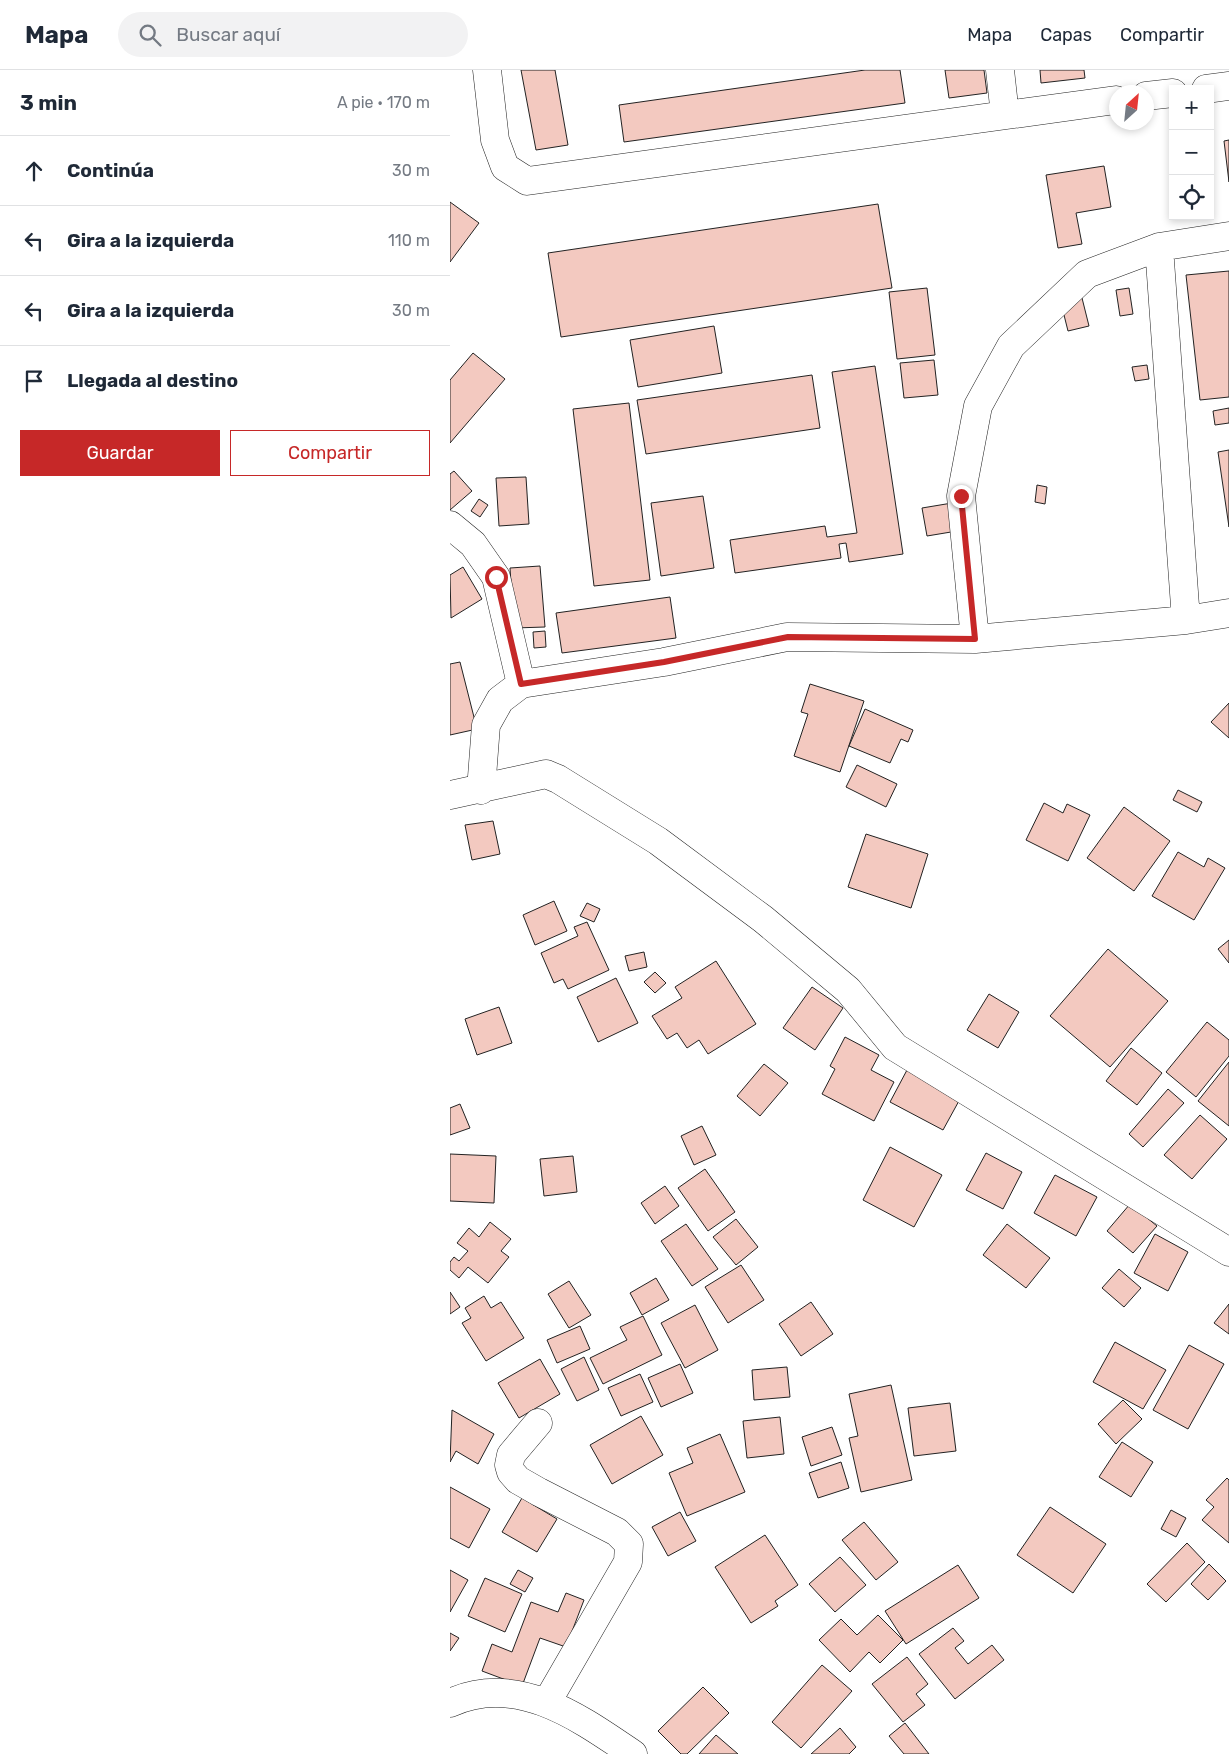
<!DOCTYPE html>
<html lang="es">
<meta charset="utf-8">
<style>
body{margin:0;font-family:Rubik,sans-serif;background:#f2f2f3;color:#1f2937}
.controls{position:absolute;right:15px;top:15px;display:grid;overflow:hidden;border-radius:0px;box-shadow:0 2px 8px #0003}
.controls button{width:45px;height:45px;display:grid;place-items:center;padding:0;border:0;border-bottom:1px solid #e0e1e3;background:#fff;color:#1f2937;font:25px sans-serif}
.compass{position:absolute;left:659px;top:15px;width:45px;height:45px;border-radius:50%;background:#fff;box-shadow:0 2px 8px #0003;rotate:27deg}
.stop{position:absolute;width:15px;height:15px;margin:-11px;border:4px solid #c62828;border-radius:50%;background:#fff}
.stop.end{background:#c62828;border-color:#fff;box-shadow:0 1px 5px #0008}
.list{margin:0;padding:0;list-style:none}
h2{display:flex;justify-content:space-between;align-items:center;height:65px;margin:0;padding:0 20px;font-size:21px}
h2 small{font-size:16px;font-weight:400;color:#747a83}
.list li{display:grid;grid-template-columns:32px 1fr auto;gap:15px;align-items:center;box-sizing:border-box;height:70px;padding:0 20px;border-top:1px solid #e0e1e3}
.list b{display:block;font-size:19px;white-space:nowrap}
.list em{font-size:16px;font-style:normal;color:#747a83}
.actions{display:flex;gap:10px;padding:15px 20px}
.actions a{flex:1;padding:11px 0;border:1px solid #c62828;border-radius:0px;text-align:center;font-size:18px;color:#c62828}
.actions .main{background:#c62828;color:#fff}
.icon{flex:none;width:28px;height:28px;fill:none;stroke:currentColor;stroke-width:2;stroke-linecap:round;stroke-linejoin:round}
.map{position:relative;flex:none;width:779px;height:1684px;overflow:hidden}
header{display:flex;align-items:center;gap:30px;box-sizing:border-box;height:70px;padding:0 25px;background:#fff;border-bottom:1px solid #e0e1e3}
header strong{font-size:24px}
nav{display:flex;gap:28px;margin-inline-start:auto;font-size:18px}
.search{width:350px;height:45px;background:#f2f2f3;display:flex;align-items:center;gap:12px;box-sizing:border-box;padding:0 18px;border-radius:28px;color:#747a83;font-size:19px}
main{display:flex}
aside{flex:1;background:#fff}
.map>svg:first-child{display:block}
.building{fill:#f3c9c0;stroke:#222}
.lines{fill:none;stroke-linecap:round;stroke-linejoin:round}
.minor-casing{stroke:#222;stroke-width:29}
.minor{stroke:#fff;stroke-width:28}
.route{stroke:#c62828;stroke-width:6}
</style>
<header>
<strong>Mapa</strong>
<div class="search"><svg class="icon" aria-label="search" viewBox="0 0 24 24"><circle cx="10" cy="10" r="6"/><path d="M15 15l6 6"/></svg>Buscar aquí</div>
<nav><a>Mapa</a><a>Capas</a><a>Compartir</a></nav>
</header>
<main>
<aside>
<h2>3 min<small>A pie · 170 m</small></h2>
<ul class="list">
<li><svg class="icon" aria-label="ahead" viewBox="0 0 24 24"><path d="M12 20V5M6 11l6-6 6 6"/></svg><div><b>Continúa</b></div><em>30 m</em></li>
<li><svg class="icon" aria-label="left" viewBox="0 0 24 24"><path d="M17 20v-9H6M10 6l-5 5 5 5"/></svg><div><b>Gira a la izquierda</b></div><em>110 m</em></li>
<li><svg class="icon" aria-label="left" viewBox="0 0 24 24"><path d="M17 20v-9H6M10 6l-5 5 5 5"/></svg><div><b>Gira a la izquierda</b></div><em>30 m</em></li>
<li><svg class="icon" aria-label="arrive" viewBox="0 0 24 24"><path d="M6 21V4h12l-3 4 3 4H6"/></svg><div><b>Llegada al destino</b></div></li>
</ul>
<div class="actions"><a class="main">Guardar</a><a>Compartir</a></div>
</aside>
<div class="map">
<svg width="779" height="1684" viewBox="0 0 779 1684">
<rect width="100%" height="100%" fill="#fff"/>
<!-- building -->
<path class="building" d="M71,0H105L118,75L86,80Z
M415,0H450L455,33L174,72L169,35Z
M495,0H534L537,23L499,28Z
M590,0H634L635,8L591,13Z
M779,70V112L774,71Z
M654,96L661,137L626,143L632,174L608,178L596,105Z
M0,132L29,153L0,192Z
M428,134L442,218L111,267L98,183Z
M779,201V327L750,330L736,205Z
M477,218L485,285L447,289L439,222Z
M679,218L683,244L670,246L666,220Z
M632,228L639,256L618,261L611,233Z
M264,256L272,303L188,317L180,270Z
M23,283L55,309L0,373V310Z
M484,290L488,325L454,328L450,293Z
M697,295L699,309L685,311L682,297Z
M425,296L453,484L399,492L396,473L389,474L391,488L285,503L280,470L375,456L377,467L407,463L382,302Z
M362,305L370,358L196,384L187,330Z
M179,333L200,510L144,516L123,339Z
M779,338V353L765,355L763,341Z
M779,380V457L768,382Z
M4,401L22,421L0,440V404Z
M76,407L79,454L49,456L46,408Z
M587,415L597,417L595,434L585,432Z
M253,426L264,498L211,506L201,433Z
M29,429L38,435L30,447L21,441Z
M502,433L507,461L477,466L472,438Z
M90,496L95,557L64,558L60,498Z
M13,497L32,529L1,548L0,505Z
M220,527L226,568L112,583L106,543Z
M95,561L96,577L84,578L83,562Z
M10,592L27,659L0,665V594Z
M360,614L414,631L390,702L344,686L358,644L351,642Z
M779,633V668L761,652Z
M415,639L463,660L458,672L451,669L440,693L399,676Z
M407,695L447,714L436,737L396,717Z
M728,720L752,732L747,742L723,730Z
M594,733L613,743L617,734L640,745L618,791L576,770Z
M674,737L720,771L684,821L637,788Z
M43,751L50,784L22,790L15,755Z
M416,764L478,784L461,838L398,817Z
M728,782L754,797L758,788L775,798L744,850L702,826Z
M104,831L117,861L85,875L73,845Z
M137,833L150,839L144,852L130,846Z
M137,852L159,900L118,919L113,909L104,913L91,883L128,866L124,857Z
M779,870V893L768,879Z
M658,879L718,931L660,997L600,946Z
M194,882L197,897L179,901L175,886Z
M266,891L306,954L258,984L249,970L237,978L227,963L217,969L202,946L232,928L225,917Z
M205,902L216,913L205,923L194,912Z
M166,908L188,953L148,972L127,927Z
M362,917L393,938L365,980L333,958Z
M539,924L569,942L548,978L517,960Z
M49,937L62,973L27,985L15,949Z
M757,952L779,970V986L746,1027L716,1002Z
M395,967L429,985L421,1000L444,1012L424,1051L372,1024L385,999L380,996Z
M681,978L712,1003L687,1035L656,1011Z
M779,992V1056L748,1031Z
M314,994L338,1013L310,1046L287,1026Z
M457,1000L510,1029L493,1060L440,1032Z
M718,1019L734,1033L693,1077L679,1064Z
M10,1034L20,1058L0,1065V1038Z
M750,1045L777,1069L742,1109L714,1085Z
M252,1056L266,1085L244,1095L231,1066Z
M440,1077L492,1105L464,1157L413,1130Z
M536,1083L572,1102L553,1139L516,1120Z
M0,1084L46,1086L44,1133L0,1131Z
M123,1086L127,1122L94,1126L90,1089Z
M255,1099L285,1142L258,1161L228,1118Z
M605,1105L647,1127L626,1166L584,1143Z
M215,1116L229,1136L205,1154L191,1133Z
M680,1134L707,1156L683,1183L657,1161Z
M286,1149L308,1177L286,1195L263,1167Z
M40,1152L61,1169L51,1181L59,1187L38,1213L18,1197L9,1208L0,1200V1192L4,1187L9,1191L18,1181L7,1173L19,1158L29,1167Z
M236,1154L268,1199L242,1216L211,1171Z
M557,1154L600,1188L576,1218L533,1185Z
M705,1164L738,1182L718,1221L684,1203Z
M291,1195L314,1230L278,1253L255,1217Z
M669,1199L691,1218L674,1237L652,1218Z
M206,1208L219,1230L192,1245L180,1223Z
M119,1211L141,1245L119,1258L98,1224Z
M0,1222L10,1237L0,1244Z
M34,1226L41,1238L51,1232L74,1268L36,1291L12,1253L21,1248L15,1238Z
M361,1232L383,1264L351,1286L329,1254Z
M779,1234V1264L764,1253Z
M245,1235L268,1280L235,1298L211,1253Z
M193,1246L212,1285L153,1314L140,1288L177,1270L170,1257Z
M130,1256L140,1279L107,1293L97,1270Z
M665,1272L716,1300L693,1339L643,1312Z
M739,1275L774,1294L738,1359L703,1340Z
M134,1287L149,1320L127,1331L111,1299Z
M90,1289L110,1324L69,1348L48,1313Z
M230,1294L243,1323L211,1337L198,1308Z
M337,1297L340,1327L304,1330L302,1300Z
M190,1304L203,1332L171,1346L158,1318Z
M441,1315L462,1410L411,1422L399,1368L408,1366L399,1324Z
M673,1330L692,1349L666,1374L648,1354Z
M500,1333L506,1381L464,1386L458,1338Z
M2,1340L44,1364L28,1394L6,1381L0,1392Z
M191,1346L213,1385L162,1414L140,1375Z
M330,1347L334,1384L297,1388L293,1351Z
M382,1357L392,1385L361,1396L352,1367Z
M270,1364L295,1422L237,1446L219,1403L243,1393L237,1378Z
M672,1372L703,1392L681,1427L649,1407Z
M391,1392L399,1418L368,1428L359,1403Z
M777,1408L779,1410V1473L752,1450L764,1437L756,1430Z
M0,1417L40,1439L19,1478L0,1468Z
M72,1428L107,1449L87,1482L52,1462Z
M600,1437L656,1474L623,1523L567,1485Z
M721,1440L736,1448L726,1467L711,1459Z
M230,1442L246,1471L218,1486L202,1457Z
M414,1452L448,1492L426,1510L392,1470Z
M315,1465L348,1515L325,1531L328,1536L301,1553L265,1497Z
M737,1473L755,1492L716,1532L697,1514Z
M390,1487L416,1515L385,1542L359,1514Z
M759,1494L776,1511L758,1530L741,1514Z
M508,1495L529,1528L456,1574L435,1541Z
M0,1500L18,1510L0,1542Z
M68,1500L83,1508L75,1522L60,1514Z
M35,1508L72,1524L55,1562L18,1546Z
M116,1523L134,1530L116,1577L90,1568L72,1616L32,1601L42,1574L62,1582L81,1532L108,1542Z
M428,1545L453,1570L430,1593L419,1582L400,1602L369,1570L391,1549L407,1565Z
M503,1558L514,1571L505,1578L518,1594L542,1575L554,1590L505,1629L469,1584Z
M0,1563L9,1568L0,1581Z
M457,1587L478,1614L466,1624L475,1635L453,1652L422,1614Z
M372,1595L402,1621L351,1678L322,1652Z
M253,1617L279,1643L237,1684H231L208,1661Z
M455,1653L479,1684H454L439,1666Z
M390,1658L406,1677L399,1684H361Z
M266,1665L288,1684H249Z"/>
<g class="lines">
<defs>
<path id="minor" d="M37,0L45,70L55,97L77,111L666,30
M550,0L555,45
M756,19L779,16
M696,26L723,23
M709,177L736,550
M0,455L23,474L46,507L71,614
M525,569L511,426L528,336L561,276L637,204L709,177L779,166
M31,720L36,655L50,630L71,614L214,592L337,567L525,569L736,550L779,543
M0,725L96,704L108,709L208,771L313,849L398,920L445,977L779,1182
M88,1353L61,1385L59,1395L61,1402L68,1410L89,1422L167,1462L179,1474L178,1492L97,1632
M0,1633C67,1602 130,1648 183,1684"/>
</defs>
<!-- minor casing -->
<use href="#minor" class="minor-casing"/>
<!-- minor -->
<use href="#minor" class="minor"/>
</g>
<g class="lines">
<!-- route -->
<path class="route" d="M46,507L71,614L214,592L338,567L525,569L511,426"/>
</g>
</svg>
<div class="controls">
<button>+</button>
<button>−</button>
<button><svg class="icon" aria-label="locate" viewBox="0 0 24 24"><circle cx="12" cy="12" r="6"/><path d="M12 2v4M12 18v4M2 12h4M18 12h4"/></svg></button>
</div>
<svg class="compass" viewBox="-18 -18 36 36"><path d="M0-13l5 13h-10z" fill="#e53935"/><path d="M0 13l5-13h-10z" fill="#747a83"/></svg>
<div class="stop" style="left:46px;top:507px"></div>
<div class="stop end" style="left:511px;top:426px"></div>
</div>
</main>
